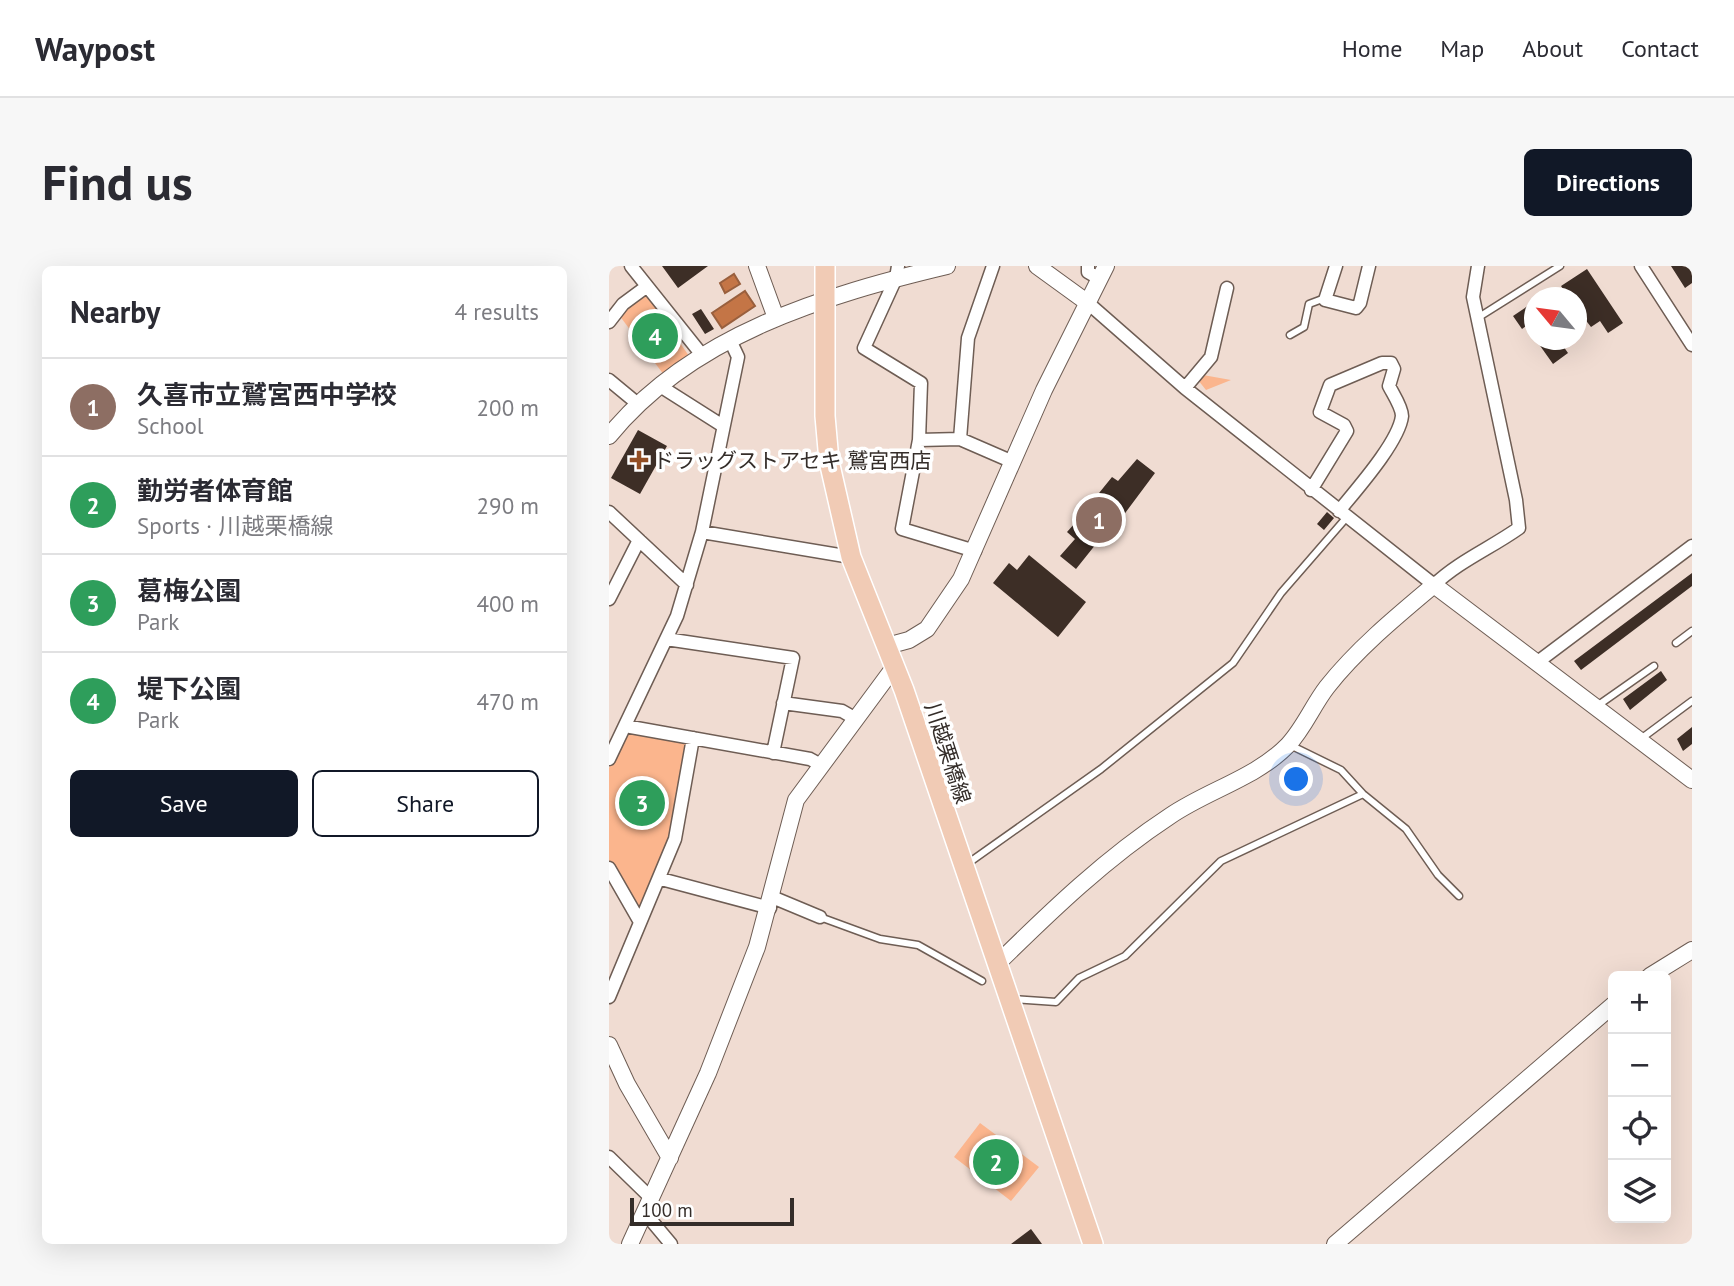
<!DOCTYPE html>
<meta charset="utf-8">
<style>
body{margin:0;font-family:"PT Sans","Noto Sans JP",sans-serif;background:#f7f7f7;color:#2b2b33}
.controls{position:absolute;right:21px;bottom:21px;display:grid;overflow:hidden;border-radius:10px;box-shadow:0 7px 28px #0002}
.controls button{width:63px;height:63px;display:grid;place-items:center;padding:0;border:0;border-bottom:2px solid #e1e1e2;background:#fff;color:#2b2b33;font:35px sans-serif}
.compass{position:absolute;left:915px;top:21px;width:63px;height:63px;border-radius:50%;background:#fff;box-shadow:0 7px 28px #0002;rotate:299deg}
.scale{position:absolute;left:21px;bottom:18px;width:164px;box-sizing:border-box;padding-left:7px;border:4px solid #342d29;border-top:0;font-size:19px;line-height:24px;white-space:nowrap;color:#342d29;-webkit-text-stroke:5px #fff;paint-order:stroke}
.you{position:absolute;left:688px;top:514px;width:24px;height:24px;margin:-18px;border:5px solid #fff;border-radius:50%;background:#1a73e8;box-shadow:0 0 0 10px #1a73e833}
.badge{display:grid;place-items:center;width:46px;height:46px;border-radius:50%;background:#111827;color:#fff;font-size:23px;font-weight:700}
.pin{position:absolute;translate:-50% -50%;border:4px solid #fff;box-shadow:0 2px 7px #0006}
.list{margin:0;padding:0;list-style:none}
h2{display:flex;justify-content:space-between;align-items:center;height:91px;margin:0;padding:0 28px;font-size:30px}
h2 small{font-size:23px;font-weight:400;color:#7c7c81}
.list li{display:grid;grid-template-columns:46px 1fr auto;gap:21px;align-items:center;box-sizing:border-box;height:98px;padding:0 28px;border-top:2px solid #e1e1e2}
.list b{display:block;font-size:26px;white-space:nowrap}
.list p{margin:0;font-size:23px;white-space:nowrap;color:#7c7c81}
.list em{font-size:23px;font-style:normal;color:#7c7c81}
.actions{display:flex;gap:14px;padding:21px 28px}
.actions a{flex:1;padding:16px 0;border:2px solid #111827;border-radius:10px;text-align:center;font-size:24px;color:#111827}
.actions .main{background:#111827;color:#fff}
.icon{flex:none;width:38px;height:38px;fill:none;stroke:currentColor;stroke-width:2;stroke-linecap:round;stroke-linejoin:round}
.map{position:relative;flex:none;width:1083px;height:978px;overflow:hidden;border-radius:10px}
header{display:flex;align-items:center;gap:42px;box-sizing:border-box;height:98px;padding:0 35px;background:#fff;border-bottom:2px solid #e1e1e2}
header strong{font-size:33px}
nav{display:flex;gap:38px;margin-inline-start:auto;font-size:24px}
.intro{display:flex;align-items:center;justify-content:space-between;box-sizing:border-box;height:168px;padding:0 42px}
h1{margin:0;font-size:49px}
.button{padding:18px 32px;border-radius:10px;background:#111827;color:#fff;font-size:24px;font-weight:700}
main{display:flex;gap:42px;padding:0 42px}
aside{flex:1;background:#fff;border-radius:10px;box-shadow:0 7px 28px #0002}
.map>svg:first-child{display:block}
.green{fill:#fbb58d}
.water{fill:#c47546;stroke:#995f3d;stroke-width:2}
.building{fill:#3d2e26}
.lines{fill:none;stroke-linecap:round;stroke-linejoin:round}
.service-casing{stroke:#6e5d54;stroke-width:9}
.minor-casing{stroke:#6e5d54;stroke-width:15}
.tertiary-casing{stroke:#6e5d54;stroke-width:18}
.primary-casing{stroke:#fff;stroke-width:22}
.service{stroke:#fff;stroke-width:6}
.minor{stroke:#fff;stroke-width:12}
.tertiary{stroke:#fff;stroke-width:16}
.primary{stroke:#f1cbb5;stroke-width:19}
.poi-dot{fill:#934e23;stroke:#fff;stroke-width:2.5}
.labels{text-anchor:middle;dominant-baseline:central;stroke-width:7;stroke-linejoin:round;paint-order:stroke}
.poi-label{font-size:21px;fill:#342d29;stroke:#fff;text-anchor:start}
.street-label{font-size:21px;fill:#342d29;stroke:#fff}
</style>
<header>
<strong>Waypost</strong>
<nav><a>Home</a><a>Map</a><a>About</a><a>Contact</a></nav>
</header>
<div class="intro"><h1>Find us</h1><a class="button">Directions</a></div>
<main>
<aside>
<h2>Nearby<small>4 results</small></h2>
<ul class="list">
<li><span class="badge" style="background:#8d6e63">1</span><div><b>久喜市立鷲宮西中学校</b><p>School</p></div><em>200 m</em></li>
<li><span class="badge" style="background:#2e9e5b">2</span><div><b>勤労者体育館</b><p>Sports · 川越栗橋線</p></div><em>290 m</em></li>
<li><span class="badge" style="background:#2e9e5b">3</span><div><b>葛梅公園</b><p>Park</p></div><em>400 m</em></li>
<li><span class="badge" style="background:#2e9e5b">4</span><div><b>堤下公園</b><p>Park</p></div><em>470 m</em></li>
</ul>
<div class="actions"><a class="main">Save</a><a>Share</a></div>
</aside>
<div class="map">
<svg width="1083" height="978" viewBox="0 0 1083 978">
<rect width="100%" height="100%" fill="#f0dcd2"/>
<!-- green -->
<path class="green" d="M36,26L80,90L55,109L10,49Z
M594,109L622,114L597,124L589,114Z
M19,465L78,477L60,572L29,644L0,594V502Z
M371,857L430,901L402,935L345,891Z"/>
<!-- water -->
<path class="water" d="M125,8L131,18L116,27L111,17Z
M136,25L146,40L113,62L103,47Z"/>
<!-- building -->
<path class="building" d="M53,0H99L69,22Z
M1062,0H1083V17L1076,22Z
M978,3L1014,57L999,67L991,55L982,61L968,43V32H960L952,20Z
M926,35V72L917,60L913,63L904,50Z
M92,43L105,63L96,68L83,48Z
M927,74H950L959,87L944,98Z
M29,164L58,180L31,228L2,212Z
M528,193L546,207L502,266L499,263L467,303L451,290L466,273L458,266L466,257L472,262L492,238L486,232L503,211L509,215Z
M718,246L725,252L715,264L708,258Z
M420,289L477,336L449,371L384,317L400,297L408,304Z
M1083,307V320L972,404L965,395Z
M1052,405L1058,414L1021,444L1014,433Z
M1083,461V478L1074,485L1068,473Z
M422,963L433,978H402Z"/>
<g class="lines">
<defs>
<path id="service" d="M870,51L951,0
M681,69L695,61L700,38L716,32
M1067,377L1083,365
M988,440L1045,400
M1033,472L1083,435
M681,479L732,504L754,528L797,563L829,609L850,630
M358,598L492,503L624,397L672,327L738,251
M211,651L271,673L309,679L373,715
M405,733L447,736L470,712L516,690L612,595L754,528"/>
<path id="minor" d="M22,0L93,89
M289,0L287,12L255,82L312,117L310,174
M479,0V6L491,13
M727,0L716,34L747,42L751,37L760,0
M1032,0L1083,79
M479,37L576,122L825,319C850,295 882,282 910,262L907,234L864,31L869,0
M0,56L14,38L37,21
M0,114L29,138
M51,120L114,160
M576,122L602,91L618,22
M351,173L359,72L384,0
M702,224L738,165L735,159L711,146L721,119L773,97H782L785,103L780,120C784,128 793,141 793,150C790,176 747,224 730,245
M0,246L78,319
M93,266L242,291
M366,285L293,263L310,174L351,173L404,196
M0,333L30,274
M57,373L184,392L164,487
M930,395L1083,280
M174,437L233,445L247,453
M16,460L201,493L212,499
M0,493L68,350L93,266L129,91L121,74
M0,602L31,656
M52,613L161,642
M163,631L211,651
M0,731L66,573L84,472
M0,891L43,933
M36,947L62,978"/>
<path id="tertiary" d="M148,0L167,52
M428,0L479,37
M0,170C82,69 216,29 338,0
M278,380L300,374L318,363L352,313L435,124L497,0
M388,698C443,644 497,592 561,550C599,524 647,512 679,479C695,462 704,439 718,421C748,383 788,350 825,319L1083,514
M1041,710L1083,684
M0,779L18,818L61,892
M21,978L99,807L148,681L187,534L286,400
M726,978L1004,739"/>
<path id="primary" d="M216,0V150L220,195L242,291L295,424L484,978"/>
</defs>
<!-- service casing -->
<use href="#service" class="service-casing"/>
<!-- minor casing -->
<use href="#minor" class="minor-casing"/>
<!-- tertiary casing -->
<use href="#tertiary" class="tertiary-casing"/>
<!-- primary casing -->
<use href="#primary" class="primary-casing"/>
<!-- service -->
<use href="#service" class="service"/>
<!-- minor -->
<use href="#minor" class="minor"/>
<!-- tertiary -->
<use href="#tertiary" class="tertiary"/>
<!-- primary -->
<use href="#primary" class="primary"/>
</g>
<!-- markers -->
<path class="poi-dot" d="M26.5 183.5h7v7h7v7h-7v7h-7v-7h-7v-7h7z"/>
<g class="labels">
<!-- poi labels -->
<g class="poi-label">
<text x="44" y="194">ドラッグストアセキ 鷲宮西店</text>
</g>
<!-- street labels -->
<g class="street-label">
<text transform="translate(339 487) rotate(72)">川越栗橋線</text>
</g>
</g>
</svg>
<div class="controls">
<button>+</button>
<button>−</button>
<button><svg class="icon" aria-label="locate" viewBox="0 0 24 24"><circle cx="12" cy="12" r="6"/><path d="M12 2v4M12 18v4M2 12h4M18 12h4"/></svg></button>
<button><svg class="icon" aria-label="layers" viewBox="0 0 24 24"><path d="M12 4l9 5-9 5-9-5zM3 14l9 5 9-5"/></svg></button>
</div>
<svg class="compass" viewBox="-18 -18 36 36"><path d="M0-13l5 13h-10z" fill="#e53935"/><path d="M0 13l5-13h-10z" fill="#7c7c81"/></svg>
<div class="scale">100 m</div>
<div class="you"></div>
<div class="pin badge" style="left:490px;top:254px;background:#8d6e63">1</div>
<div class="pin badge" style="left:387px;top:896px;background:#2e9e5b">2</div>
<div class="pin badge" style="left:33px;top:537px;background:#2e9e5b">3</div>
<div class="pin badge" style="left:46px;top:70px;background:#2e9e5b">4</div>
</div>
</main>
